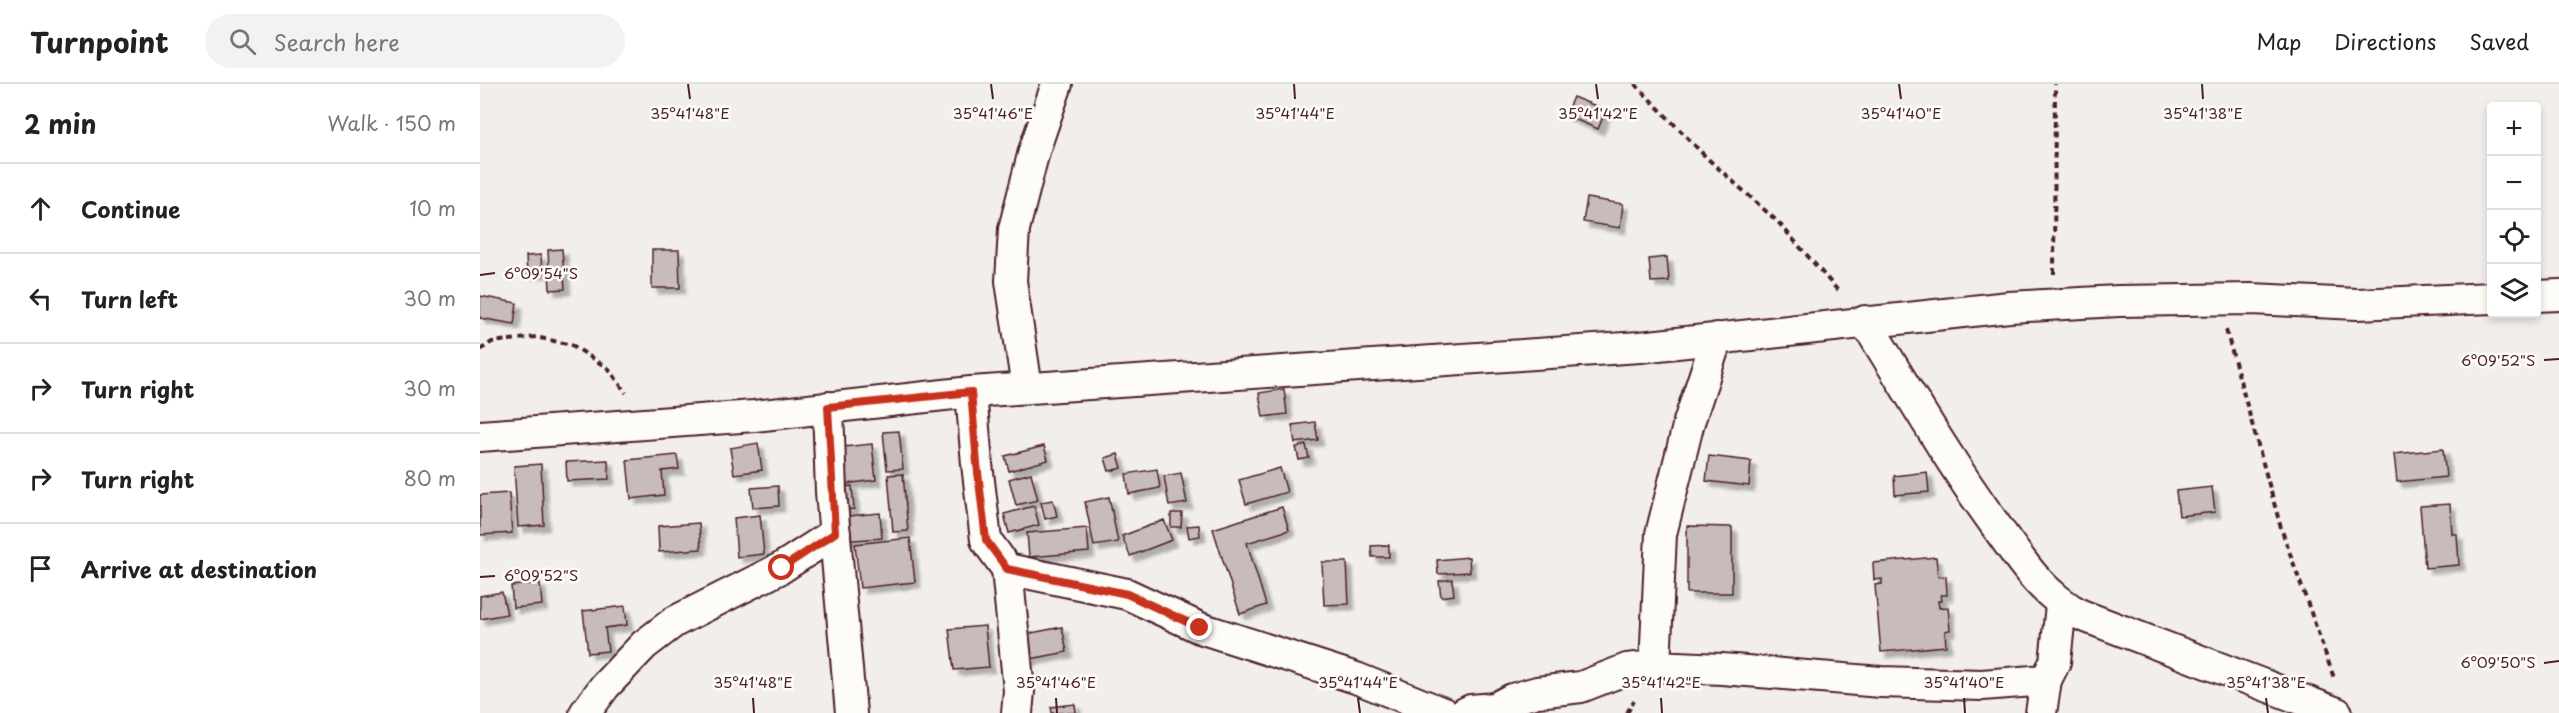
<!DOCTYPE html>
<meta charset="utf-8">
<style>
body{margin:0;font-family:"Playpen Sans",sans-serif;background:#f2f2f2;color:#222}
.controls{position:absolute;right:18px;top:18px;display:grid;overflow:hidden;border-radius:6px;box-shadow:0 3px 9px #0003}
.controls button{width:54px;height:54px;display:grid;place-items:center;padding:0;border:0;border-bottom:2px solid #e0e0e0;background:#fff;color:#222;font:30px sans-serif}
.stop{position:absolute;width:18px;height:18px;margin:-14px;border:4px solid #c8321e;border-radius:50%;background:#fff}
.stop.end{background:#c8321e;border-color:#fff;box-shadow:0 2px 6px #0008}
.list{margin:0;padding:0;list-style:none}
h2{display:flex;justify-content:space-between;align-items:center;height:78px;margin:0;padding:0 24px;font-size:26px}
h2 small{font-size:20px;font-weight:400;color:#767676}
.list li{display:grid;grid-template-columns:39px 1fr auto;gap:18px;align-items:center;box-sizing:border-box;height:90px;padding:0 24px;border-top:2px solid #e0e0e0}
.list b{display:block;font-size:22px;white-space:nowrap}
.list em{font-size:20px;font-style:normal;color:#767676}
.icon{flex:none;width:33px;height:33px;fill:none;stroke:currentColor;stroke-width:2;stroke-linecap:round;stroke-linejoin:round}
.map{position:relative;flex:none;width:2079px;height:629px;overflow:hidden}
header{display:flex;align-items:center;gap:36px;box-sizing:border-box;height:84px;padding:0 30px;background:#fff;border-bottom:2px solid #e0e0e0}
header strong{font-size:28px}
nav{display:flex;gap:33px;margin-inline-start:auto;font-size:21px}
.search{width:420px;height:54px;background:#f2f2f2;display:flex;align-items:center;gap:15px;box-sizing:border-box;padding:0 21px;border-radius:33px;color:#767676;font-size:22px}
main{display:flex}
aside{flex:1;background:#fff}
.map>svg:first-child{display:block}
.building{fill:#c8bbbb;stroke:#4a1f2b;stroke-width:1.5;filter:url(#shadow)}
.lines{fill:none;stroke-linecap:round;stroke-linejoin:round}
.street-casing{stroke:#4a1f2b;stroke-width:34}
.path{stroke:#4a1f2b;stroke-width:4;stroke-dasharray:6 4.5;stroke-linecap:butt}
.street{stroke:#fdfcf7;stroke-width:30}
.route{stroke:#c8321e;stroke-width:8}
.ticks{fill:none;stroke:#4a1f2b;stroke-width:2}
.ticks-label{font-size:15px;text-anchor:middle;fill:#4a1f2b;stroke:#fdfcf7;stroke-width:5;stroke-linejoin:round;paint-order:stroke}
</style>
<header>
<strong>Turnpoint</strong>
<div class="search"><svg class="icon" aria-label="search" viewBox="0 0 24 24"><circle cx="10" cy="10" r="6"/><path d="M15 15l6 6"/></svg>Search here</div>
<nav><a>Map</a><a>Directions</a><a>Saved</a></nav>
</header>
<main>
<aside>
<h2>2 min<small>Walk · 150 m</small></h2>
<ul class="list">
<li><svg class="icon" aria-label="ahead" viewBox="0 0 24 24"><path d="M12 20V5M6 11l6-6 6 6"/></svg><div><b>Continue</b></div><em>10 m</em></li>
<li><svg class="icon" aria-label="left" viewBox="0 0 24 24"><path d="M17 20v-9H6M10 6l-5 5 5 5"/></svg><div><b>Turn left</b></div><em>30 m</em></li>
<li><svg class="icon" aria-label="right" viewBox="0 0 24 24"><path d="M7 20v-9h11M14 6l5 5-5 5"/></svg><div><b>Turn right</b></div><em>30 m</em></li>
<li><svg class="icon" aria-label="right" viewBox="0 0 24 24"><path d="M7 20v-9h11M14 6l5 5-5 5"/></svg><div><b>Turn right</b></div><em>80 m</em></li>
<li><svg class="icon" aria-label="arrive" viewBox="0 0 24 24"><path d="M6 21V4h12l-3 4 3 4H6"/></svg><div><b>Arrive at destination</b></div></li>
</ul>
</aside>
<div class="map">
<svg width="2079" height="629" viewBox="0 0 2079 629">
<defs>
<filter id="shadow"><feDropShadow dx="5.5" dy="5.5" stdDeviation="1.5" flood-color="#0004"/></filter>
</defs>
<rect width="100%" height="100%" fill="#f2efeb"/>
<filter id="ink" filterUnits="userSpaceOnUse"><feTurbulence type="fractalNoise" baseFrequency=".0167" numOctaves="2"/><feDisplacementMap in="SourceGraphic" scale="12" xChannelSelector="R" yChannelSelector="G"/><feConvolveMatrix kernelMatrix="1 2 1 2 8 2 1 2 1" color-interpolation-filters="sRGB"/></filter>
<g filter="url(#ink)">
<!-- building -->
<path class="building" d="M1093,13L1126,26L1118,45L1085,31Z
M1107,114L1143,120L1140,144L1103,138Z
M82,165L85,205L70,206L68,166Z
M172,166H199L200,204H172Z
M61,171L62,188L47,190L46,172Z
M1187,173L1189,197L1171,198L1169,175Z
M0,212L37,219L34,240L0,234Z
M804,305L807,330L783,333L779,309Z
M835,338L838,356L815,359L812,341Z
M419,347L423,385L407,386L403,348Z
M278,359L282,386L254,390L250,364Z
M392,360L396,396L357,401L353,364Z
M826,361L829,374L819,376L816,363Z
M564,362L568,376L529,387L525,372Z
M1963,365L1966,393L1917,398L1914,370Z
M638,370L642,384L629,387L625,374Z
M197,371L199,385L182,387L184,411L151,415L147,376Z
M1229,372L1271,377L1269,402L1226,397Z
M128,376L129,395L87,397L86,378Z
M61,380L64,441L38,443L34,382Z
M800,384L807,408L766,420L759,396Z
M677,385L680,404L649,410L646,390Z
M1447,388L1449,408L1415,411L1414,392Z
M551,389L558,416L536,421L529,395Z
M701,389L707,419L689,422L684,392Z
M423,390L428,447L413,448L408,391Z
M298,402L299,422L273,424L271,404Z
M372,402L374,425L355,427L353,403Z
M1732,403L1735,428L1699,432L1696,407Z
M29,409L32,449L0,451V411Z
M629,413L638,458L614,462L605,418Z
M573,416L577,432L565,435L561,418Z
M1970,420L1972,450H1977L1979,481L1945,484L1940,422Z
M554,422L559,441L529,449L524,430Z
M802,423L809,446L767,459L786,521L760,530L733,445Z
M400,429L402,454L360,457L357,433Z
M691,429H702L701,443H691Z
M280,431L284,470L257,473L254,434Z
M684,436L692,456L650,472L642,452Z
M219,439L221,465L179,468L178,442Z
M719,441L720,452L709,454L707,442Z
M1207,442L1252,443V509H1207Z
M607,444L609,468L549,473L547,449Z
M430,454L435,498L380,504L375,460Z
M909,461V473H892L891,462Z
M989,473L990,488L958,490L957,476Z
M1456,473L1458,493L1466,492L1467,511H1461L1462,517H1458L1459,524L1468,523L1470,546L1465,547L1466,562L1401,568L1395,501L1402,500V495L1394,496L1393,479Z
M842,478H867L869,520L844,521Z
M972,495L974,511L961,513L959,497Z
M60,499L62,521L33,524L31,502Z
M22,508L27,530L0,535V512Z
M145,522L147,541L125,544L128,567L108,569L103,527Z
M505,542L509,583L474,586L469,545Z
M582,543L587,568L545,576L541,551Z
M595,620L596,629H572L571,623Z"/>
<g class="lines">
<defs>
<path id="street" d="M2056,212L2079,211
M1385,237C1427,305 1467,374 1514,439C1539,474 1562,511 1601,531L1857,629
M547,304L531,197L534,145L554,67L577,0
M491,308L497,380L506,456L527,485L647,510L720,544L876,594L963,629
M348,323L351,408L371,629
M0,352L274,332L491,308L1160,263L1529,223L1638,217L1771,215L1877,220L2012,214
M527,485L539,607L537,629
M1175,582L1181,450L1209,338L1237,254
M105,629L125,602L164,561L194,538L301,484L355,449
M985,629L991,626L1015,624L1032,615L1057,608L1101,603L1147,585L1175,582L1242,585L1401,598L1502,601L1566,596
M1561,629L1566,596L1575,578L1581,521"/>
</defs>
<!-- street casing -->
<use href="#street" class="street-casing"/>
<!-- path -->
<path class="path" d="M1155,0L1227,74L1298,138L1360,209
M1574,190L1575,0
M1746,246L1801,444L1854,594
M0,266L12,258L56,253L92,261L129,285L146,309
M1147,629L1154,617"/>
<!-- street -->
<use href="#street" class="street"/>
</g>
</g>
<g class="lines" filter="url(#ink)">
<!-- route -->
<path class="route" d="M302,484L355,449L348,323L491,308L497,380L506,456L527,485L647,510L720,544"/>
</g>
<!-- ticks -->
<path class="ticks" d="M208,0L210,15M511,0L513,15M814,0L815,15M1116,0L1118,15M1419,0L1421,15M1722,0L1723,15M0,191L15,189M2064,276L2079,275M0,493L15,492M2064,579L2079,577M273,614L274,629M576,614L577,629M878,614L880,629M1181,614L1182,629M1484,614L1485,629M1786,614L1788,629"/>
<g class="ticks-label">
<text x="210" y="35">35°41'48"E</text>
<text x="513" y="35">35°41'46"E</text>
<text x="815" y="35">35°41'44"E</text>
<text x="1118" y="35">35°41'42"E</text>
<text x="1421" y="35">35°41'40"E</text>
<text x="1723" y="35">35°41'38"E</text>
<text x="61" y="195">6°09'54"S</text>
<text x="2018" y="282">6°09'52"S</text>
<text x="61" y="497">6°09'52"S</text>
<text x="2018" y="584">6°09'50"S</text>
<text x="273" y="604">35°41'48"E</text>
<text x="576" y="604">35°41'46"E</text>
<text x="878" y="604">35°41'44"E</text>
<text x="1181" y="604">35°41'42"E</text>
<text x="1484" y="604">35°41'40"E</text>
<text x="1786" y="604">35°41'38"E</text>
</g>
</svg>
<div class="controls">
<button>+</button>
<button>−</button>
<button><svg class="icon" aria-label="locate" viewBox="0 0 24 24"><circle cx="12" cy="12" r="6"/><path d="M12 2v4M12 18v4M2 12h4M18 12h4"/></svg></button>
<button><svg class="icon" aria-label="layers" viewBox="0 0 24 24"><path d="M12 4l9 5-9 5-9-5zM3 14l9 5 9-5"/></svg></button>
</div>
<div class="stop" style="left:302px;top:484px"></div>
<div class="stop end" style="left:720px;top:544px"></div>
</div>
</main>
